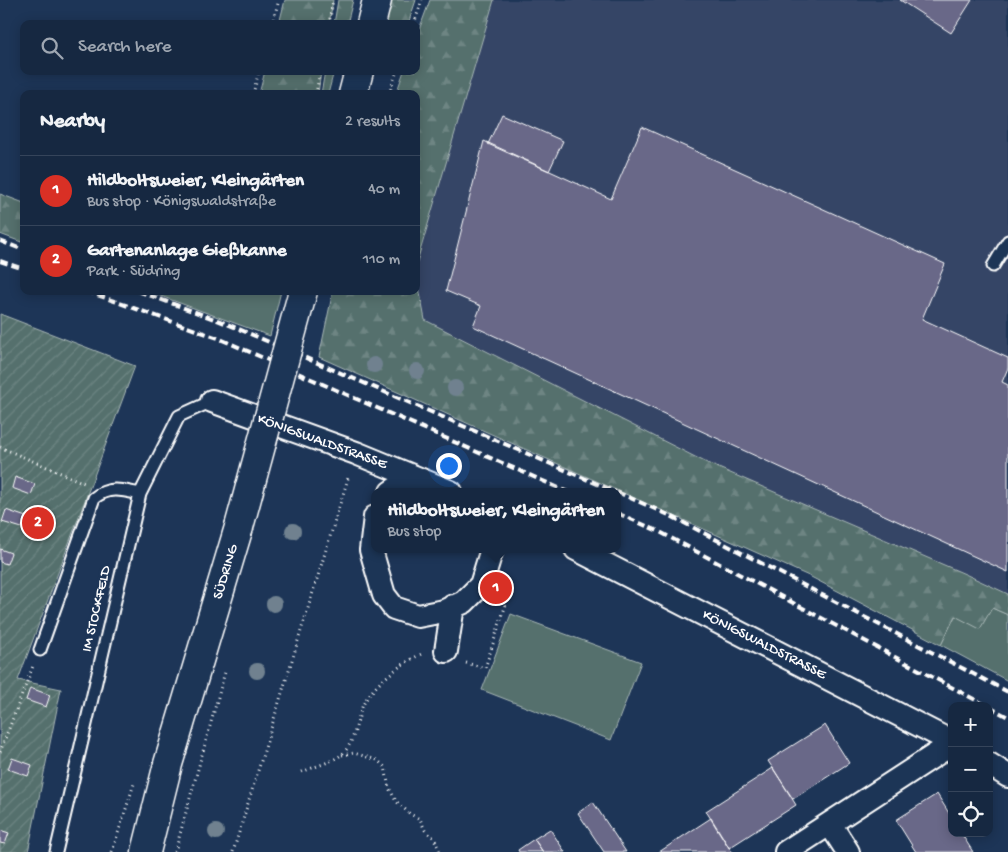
<!DOCTYPE html>
<meta charset="utf-8">
<style>
body{margin:0;font-family:"Gochi Hand",sans-serif;background:#23344c;color:#f1f3f6}
.controls{position:absolute;right:15px;bottom:15px;display:grid;overflow:hidden;border-radius:10px;box-shadow:0 2px 12px #0003}
.controls button{width:45px;height:45px;display:grid;place-items:center;padding:0;border:0;border-bottom:1px solid #35445a;background:#162841;color:#f1f3f6;font:25px sans-serif}
.you{position:absolute;left:448px;top:465px;width:18px;height:18px;margin:-12px;border:4px solid #fff;border-radius:50%;background:#1a73e8;box-shadow:0 0 0 8px #1a73e833}
.badge{display:grid;place-items:center;width:32px;height:32px;border-radius:50%;background:#d93025;color:#fff;font-size:16px;font-weight:700}
.pin{position:absolute;translate:-50% -50%;border:2px solid #fff;box-shadow:0 1px 5px #0006}
.popup{position:absolute;left:371px;top:488px;width:250px;height:65px;box-sizing:border-box;display:grid;place-content:center;border-radius:10px;background:#162841;filter:drop-shadow(0 1px 4px #0005);font-size:16px;white-space:nowrap;color:#9ea6b1}
.popup b{font-size:19px;color:#f1f3f6}
.popup::after{content:'';position:absolute;left:50%;top:100%;margin-left:-10px;border:10px solid transparent;border-top-color:#162841}
.list{margin:0;padding:0;list-style:none}
h2{display:flex;justify-content:space-between;align-items:center;height:65px;margin:0;padding:0 20px;font-size:21px}
h2 small{font-size:16px;font-weight:400;color:#9ea6b1}
.list li{display:grid;grid-template-columns:32px 1fr auto;gap:15px;align-items:center;box-sizing:border-box;height:70px;padding:0 20px;border-top:1px solid #35445a}
.list b{display:block;font-size:19px;white-space:nowrap}
.list p{margin:0;font-size:16px;white-space:nowrap;color:#9ea6b1}
.list em{font-size:16px;font-style:normal;color:#9ea6b1}
.icon{flex:none;width:28px;height:28px;fill:none;stroke:currentColor;stroke-width:2;stroke-linecap:round;stroke-linejoin:round}
.map{position:relative;flex:none;width:1008px;height:852px;overflow:hidden}
.search{position:absolute;background:#162841;box-shadow:0 2px 12px #0003;left:20px;top:20px;width:400px;height:55px;display:flex;align-items:center;gap:12px;box-sizing:border-box;padding:0 18px;border-radius:10px;color:#9ea6b1;font-size:19px}
.panel{position:absolute;background:#162841;box-shadow:0 2px 12px #0003;left:20px;top:90px;width:400px;height:205px;border-radius:10px}
.map>svg:first-child{display:block}
.built{fill:#344466}
.grass{fill:#54706d;stroke:#aab8b6}
.forest{fill:url(#forest-firs);stroke:#aab8b6}
.garden{fill:url(#garden-furrows);stroke:#aab8b6}
.building{fill:#696788;stroke:#fff}
.lines{fill:none;stroke-linecap:round;stroke-linejoin:round}
.service-casing{stroke:#fff;stroke-width:15}
.minor-casing{stroke:#fff;stroke-width:26}
.tertiary-casing{stroke:#fff;stroke-width:31}
.path{stroke:#fff;stroke-width:3;stroke-dasharray:1 4;stroke-linecap:butt}
.service{stroke:#1d3557;stroke-width:11}
.minor{stroke:#1d3557;stroke-width:22}
.tertiary{stroke:#1d3557;stroke-width:28}
.rail{stroke:#fff;stroke-width:4;stroke-dasharray:8 4;stroke-linecap:butt}
.tertiary-bridge-casing{stroke:#fff;stroke-width:31;stroke-linecap:butt}
.tertiary-bridge{stroke:#1d3557;stroke-width:28}
.tree{fill:#6f818f}
.labels{text-anchor:middle;dominant-baseline:central;stroke-width:5;stroke-linejoin:round;paint-order:stroke}
.street-label{font-size:15px;fill:#fff;stroke:#1d3557}
</style>
<div class="map">
<svg width="1008" height="852" viewBox="0 0 1008 852">
<defs>
<pattern id="forest-firs" width="22" height="20" patternUnits="userSpaceOnUse" patternTransform="scale(1.25)"><rect width="22" height="20" fill="#54706d"/><path d="M5 1l3.5 6h-7zM16 11l3.5 6h-7z" fill="#6e8583"/></pattern>
<pattern id="garden-furrows" width="10" height="10" patternUnits="userSpaceOnUse" patternTransform="scale(1.25)"><rect width="10" height="10" fill="#54706d"/><path d="M-1 1l2-2M0 10L10 0M9 11l2-2" fill="none" stroke="#6e8583"/></pattern>
</defs>
<rect width="100%" height="100%" fill="#1d3557"/>
<filter id="ink" filterUnits="userSpaceOnUse"><feTurbulence type="fractalNoise" baseFrequency=".02" numOctaves="2"/><feDisplacementMap in="SourceGraphic" scale="10" xChannelSelector="R" yChannelSelector="G"/><feConvolveMatrix kernelMatrix="1 2 1 2 8 2 1 2 1" color-interpolation-filters="sRGB"/></filter>
<g filter="url(#ink)">
<!-- built -->
<path class="built" d="M494,0H1008V594L965,574L707,463L425,320L416,265Z"/>
<!-- grass -->
<path class="grass" d="M325,71H334L328,94H321Z
M147,291H281L270,336Z
M992,608L1008,615V681L941,645L955,616Z
M511,614L641,662L611,740L482,690Z"/>
<!-- forest -->
<path class="forest" d="M285,0H333L329,24H279Z
M338,0H353L347,24H334Z
M392,0H416L408,24H385Z
M430,0H494L416,265V94H396L404,71H416V38Z
M265,71H321L318,94H259Z
M0,194L24,203V243L0,234Z
M416,271L425,320L707,463L965,574L1008,594V615L992,608L980,629L955,616L941,645L811,577L319,357L333,291H416Z"/>
<!-- garden -->
<path class="garden" d="M0,314L135,366L18,680L61,689L28,852H0Z"/>
<!-- building -->
<path class="building" d="M900,0H972L951,33Z
M502,114L563,141L549,171L488,144Z
M642,127L945,264L922,319L1008,358V368L1002,382L1008,385V572L473,326L481,306L446,291L484,141L611,199Z
M15,477L35,484L31,495L12,488Z
M6,510L26,517L22,528L2,522Z
M0,549L11,553L7,564L0,562Z
M30,688L50,695L46,707L26,700Z
M825,725L849,763L793,799L768,761Z
M12,758L32,765L28,776L8,769Z
M773,768L796,805L729,848L706,811Z
M937,794L952,818V833H961L973,852H916L896,820Z
M593,802L626,852H604L578,813Z
M711,818L732,852H659Z
M550,829L565,852H543L534,839Z
M0,830L9,833L5,844L0,843Z
M534,839L543,852H519L518,850Z"/>
<g class="lines">
<defs>
<path id="service" d="M993,266L1008,241
M40,650L94,498C109,486 122,490 140,494
M56,852L140,494L179,416L212,401"/>
<path id="minor" d="M212,401L356,453L451,492
M391,492C402,483 412,480 425,483
M375,517L371,550L384,595L394,608L418,616L444,611L464,602L481,585L492,549
M576,549L952,742
M446,651L453,606
M989,764L1008,776
M830,824L848,852
M786,852L952,744"/>
<path id="tertiary" d="M371,24L377,0
M353,94L359,71
M146,852L168,764L239,527"/>
</defs>
<!-- service casing -->
<use href="#service" class="service-casing"/>
<!-- minor casing -->
<use href="#minor" class="minor-casing"/>
<!-- tertiary casing -->
<use href="#tertiary" class="tertiary-casing"/>
<!-- path -->
<path class="path" d="M272,24L279,0
M329,24L333,0
M414,24L422,0
M253,94L259,71
M316,94L320,71
M389,94L397,71
M0,447L84,483
M466,663L485,668L509,595L508,583
M0,752L33,666
M342,755L354,753L377,760L385,767L389,788L396,801L410,814L420,819L425,830L434,838L440,852
M302,772C313,767 332,762 341,755C355,744 356,721 363,705C372,685 404,661 424,653
M112,852L134,784
M175,852L225,672
M233,852L349,475"/>
<!-- service -->
<use href="#service" class="service"/>
<!-- minor -->
<use href="#minor" class="minor"/>
<!-- tertiary -->
<use href="#tertiary" class="tertiary"/>
<!-- rail -->
<path class="rail" d="M0,241L24,250
M0,261L24,269
M86,291L218,338L568,492
M138,291L225,323L616,492
M617,492L671,516L1008,692
M617,513L658,531L987,706
M989,707L1008,717"/>
<defs>
<path id="tertiary-bridge" d="M239,527L303,291"/>
</defs>
<!-- tertiary-bridge casing -->
<use href="#tertiary-bridge" class="tertiary-bridge-casing"/>
<!-- tertiary-bridge -->
<use href="#tertiary-bridge" class="tertiary-bridge"/>
</g>
<!-- trees -->
<g class="tree">
<circle cx="374" cy="365" r="8"/>
<circle cx="417" cy="371" r="8"/>
<circle cx="455" cy="388" r="8"/>
<circle cx="293" cy="531" r="8"/>
<circle cx="274" cy="604" r="8"/>
<circle cx="257" cy="671" r="8"/>
<circle cx="216" cy="832" r="8"/>
</g>
</g>
<g class="labels">
<!-- street labels -->
<g class="street-label">
<text transform="translate(322 442) rotate(20)">KÖNIGSWALDSTRASSE</text>
<text transform="translate(226 572) rotate(-73)">SÜDRING</text>
<text transform="translate(97 609) rotate(-77)">IM STOCKFELD</text>
<text transform="translate(764 645) rotate(27)">KÖNIGSWALDSTRASSE</text>
</g>
</g>
</svg>
<div class="controls">
<button>+</button>
<button>−</button>
<button><svg class="icon" aria-label="locate" viewBox="0 0 24 24"><circle cx="12" cy="12" r="6"/><path d="M12 2v4M12 18v4M2 12h4M18 12h4"/></svg></button>
</div>
<div class="you"></div>
<div class="pin badge" style="left:496px;top:588px">1</div>
<div class="popup"><b>Hildboltsweier, Kleingärten</b>Bus stop</div>
<div class="pin badge" style="left:38px;top:523px">2</div>
<div class="search"><svg class="icon" aria-label="search" viewBox="0 0 24 24"><circle cx="10" cy="10" r="6"/><path d="M15 15l6 6"/></svg>Search here</div>
<section class="panel">
<h2>Nearby<small>2 results</small></h2>
<ul class="list">
<li><span class="badge">1</span><div><b>Hildboltsweier, Kleingärten</b><p>Bus stop · Königswaldstraße</p></div><em>40 m</em></li>
<li><span class="badge">2</span><div><b>Gartenanlage Gießkanne</b><p>Park · Südring</p></div><em>110 m</em></li>
</ul>
</section>
</div>
